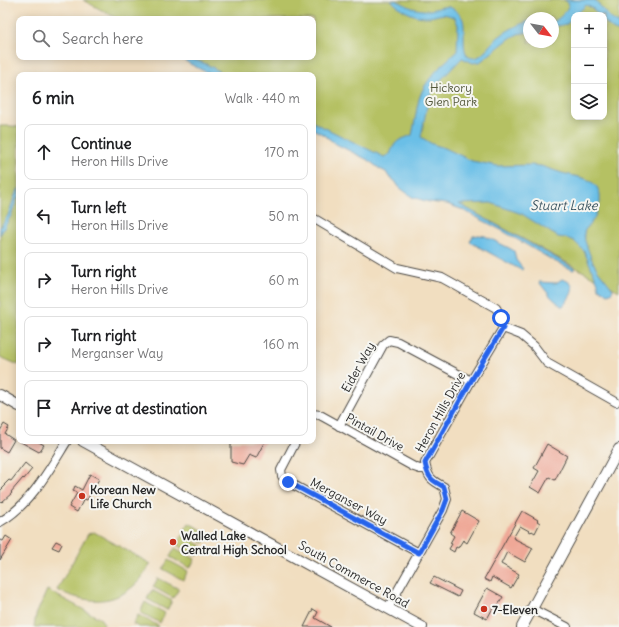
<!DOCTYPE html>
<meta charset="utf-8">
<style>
body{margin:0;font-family:Delius,sans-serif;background:#f2f2f2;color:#202124}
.controls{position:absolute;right:12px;top:12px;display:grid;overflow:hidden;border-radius:8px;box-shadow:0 2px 10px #0003}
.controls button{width:36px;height:36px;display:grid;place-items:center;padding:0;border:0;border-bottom:1px solid #e0e0e0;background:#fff;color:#202124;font:20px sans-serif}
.compass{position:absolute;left:523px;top:12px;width:36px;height:36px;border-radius:50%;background:#fff;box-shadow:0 2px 10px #0003;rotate:121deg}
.stop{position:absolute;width:12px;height:12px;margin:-9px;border:3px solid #2563eb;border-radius:50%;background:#fff}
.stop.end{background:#2563eb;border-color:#fff;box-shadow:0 1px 4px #0008}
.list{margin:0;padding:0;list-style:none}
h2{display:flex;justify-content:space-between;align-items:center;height:52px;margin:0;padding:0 16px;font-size:17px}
h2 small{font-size:13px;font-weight:400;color:#757577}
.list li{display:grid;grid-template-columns:26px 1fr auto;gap:12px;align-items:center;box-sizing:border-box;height:56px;margin:0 8px 8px;padding:0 8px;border:1px solid #e0e0e0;border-radius:8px}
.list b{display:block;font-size:15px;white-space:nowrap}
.list p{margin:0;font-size:13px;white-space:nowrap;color:#757577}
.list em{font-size:13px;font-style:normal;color:#757577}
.icon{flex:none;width:22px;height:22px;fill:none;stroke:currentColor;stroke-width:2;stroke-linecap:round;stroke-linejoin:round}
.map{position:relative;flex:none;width:619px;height:627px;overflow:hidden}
.search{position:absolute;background:#fff;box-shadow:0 2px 10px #0003;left:16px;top:16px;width:300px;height:44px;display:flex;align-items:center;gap:10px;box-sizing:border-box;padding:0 14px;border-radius:8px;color:#757577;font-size:15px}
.panel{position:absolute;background:#fff;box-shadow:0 2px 10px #0003;left:16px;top:72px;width:300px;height:372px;border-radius:8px}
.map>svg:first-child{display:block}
.green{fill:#b5c163;stroke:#707647;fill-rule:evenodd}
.water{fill:#6abfe7;stroke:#4a7589}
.building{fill:#efa897}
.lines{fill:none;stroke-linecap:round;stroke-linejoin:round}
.minor-casing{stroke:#494641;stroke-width:10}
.tertiary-casing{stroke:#494641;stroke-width:12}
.minor{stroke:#fff;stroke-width:8}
.tertiary{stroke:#fff;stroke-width:10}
.route{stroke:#2563eb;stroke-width:5}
.poi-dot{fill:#c8321e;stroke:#f6f6f2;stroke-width:1.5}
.labels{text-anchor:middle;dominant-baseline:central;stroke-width:4;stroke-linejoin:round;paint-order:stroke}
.park-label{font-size:12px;fill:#54583c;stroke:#f6f6f2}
.street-label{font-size:12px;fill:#2b2b2b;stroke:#f6f6f2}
.poi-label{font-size:12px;font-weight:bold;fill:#2b2b2b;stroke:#f6f6f2;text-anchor:start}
.water-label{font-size:13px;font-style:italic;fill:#3e5763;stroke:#f6f6f2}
</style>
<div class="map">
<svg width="619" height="627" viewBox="0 0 619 627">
<rect width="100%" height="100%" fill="#f6f6f2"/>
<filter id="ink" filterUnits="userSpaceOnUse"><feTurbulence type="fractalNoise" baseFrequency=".025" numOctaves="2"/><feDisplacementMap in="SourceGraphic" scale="8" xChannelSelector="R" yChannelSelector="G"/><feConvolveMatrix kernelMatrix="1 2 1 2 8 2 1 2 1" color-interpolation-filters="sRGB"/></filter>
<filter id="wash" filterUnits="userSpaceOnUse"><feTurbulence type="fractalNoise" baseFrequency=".012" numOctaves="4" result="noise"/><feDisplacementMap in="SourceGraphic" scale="16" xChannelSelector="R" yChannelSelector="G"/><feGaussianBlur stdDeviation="0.9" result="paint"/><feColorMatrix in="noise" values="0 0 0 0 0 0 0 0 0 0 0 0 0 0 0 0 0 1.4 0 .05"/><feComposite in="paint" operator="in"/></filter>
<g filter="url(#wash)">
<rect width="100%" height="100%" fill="#f1dec0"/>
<!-- green -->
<path class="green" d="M83,0H619V291L313,125V75H221L188,57H313V19H118ZM574,15H604V117H574ZM529,18H553V42H529Z
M0,126H12L19,127V365L0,357Z
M189,523L209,534L204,543L183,532Z
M94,532L151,564C147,569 143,577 138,582C114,606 87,604 57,590L88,534Z
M182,535L202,546L197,556L177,545Z
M175,548L195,559L190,568L170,557Z
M168,560L188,571L183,580L163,569Z
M158,578L179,589L173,598L153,587Z
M47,590L101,619L104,624L102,627H34L36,615Z
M152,590L172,601L167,610L147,599Z
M145,602L165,613L160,623L140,612Z
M138,615L159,626L158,627H139L133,624Z"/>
<!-- water -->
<path class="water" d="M391,0C400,0 407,7 416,9C422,10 428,11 434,9C437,9 440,7 443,7C450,5 457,11 461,16C469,24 457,59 474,58C482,57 486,50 490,45C501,33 515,26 529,21V32L518,34L509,39L480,62L473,63L462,58L435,86L431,94L428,101L421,137L432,144L445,148L472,161L498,166L531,165L541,166L562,173L583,178L591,181L597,187L600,194V202L594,219L585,230L584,233L585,241L591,258L597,269L612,288L613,290L611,293L607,294L598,287V283L584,251L574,241L566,238L558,237L522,214L491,203L459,204L574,268L575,269L573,270L554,261L501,230L461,209L447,204L429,202L412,197L399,187L395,181L389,177L386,172L380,169L368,160L336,144L324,135L313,129V122L384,157L390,154C396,139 398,141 412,135C415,123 416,110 419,99C425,79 443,64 457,51L458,25L455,18C440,10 438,18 424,17C411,16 399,9 391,0Z
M564,0H595C602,7 609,20 619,23V32L612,29L604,21V15H599L592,8L586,5L567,24L553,27V22C560,18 567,12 569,3Z
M179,57C188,57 203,62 212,67C217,70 222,74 229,75H212L190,64Z
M19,188V194L11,216L0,235V228L8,215L15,195Z
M479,235L485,236L511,249L514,251L516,260L523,269L521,270L470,242L473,236Z
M562,279C580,284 571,296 563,306H561L550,296L539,282L556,283Z"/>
<g id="blocks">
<!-- building -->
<path class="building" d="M4,424L9,427L5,434L14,440L7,452L0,448V431Z
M19,441H37L44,445L39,452Z
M232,441H265L256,458L249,455L243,465L231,462V443Z
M547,444L567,456L555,480L549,477L540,493L530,487L539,471L534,468Z
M25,463L32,469L24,479L23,478L11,492L12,493L2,502L0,500V491L5,486L4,485L9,480L11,481Z
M90,474L99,479L87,500L84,499L77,512L69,507L77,493L73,491L75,486L82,490Z
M462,511L479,521L467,543L463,540L458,548L456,547L454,552L449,549L452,544L450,543L454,536L450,533Z
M522,511L538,520L537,521L540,523L535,533L532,531L531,532L520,526L513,538L533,548L525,562L507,552L501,564L519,574L511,588L492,577L490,582L484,579Z
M6,536L12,540L0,560V540L3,541Z
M56,541L62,544L59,550L52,547Z
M434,577L461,591L458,597L430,583Z
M487,588L503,597L497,607L494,606L487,619L474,612Z
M313,609L318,612L315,618L331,627H304Z"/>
</g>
</g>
<g filter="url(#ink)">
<use href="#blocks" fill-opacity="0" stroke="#494641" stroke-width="1"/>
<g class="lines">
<defs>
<path id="minor" d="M313,218L397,268L442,278L496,308L499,313L503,328
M313,414L320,415L414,467L420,469H426
M339,426L383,345L389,340L398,342L471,381
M296,441L281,470L282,476L288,482L419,553
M0,522C30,505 49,470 67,441
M388,608L443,510L447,499L444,487C431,480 428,478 425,463L471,381L503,328L521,335L534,346L547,363L616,402
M532,609L567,627"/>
<path id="tertiary" d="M0,395L19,406
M83,441L422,627
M522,627L619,449"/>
</defs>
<!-- minor casing -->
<use href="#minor" class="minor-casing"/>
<!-- tertiary casing -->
<use href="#tertiary" class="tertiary-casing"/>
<!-- minor -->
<use href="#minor" class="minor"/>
<!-- tertiary -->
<use href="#tertiary" class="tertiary"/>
</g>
</g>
<g class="lines" filter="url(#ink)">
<!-- route -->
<path class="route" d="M288,482L419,553L443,510L447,499L444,487C431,480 428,478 425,463L471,381L503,328L501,318"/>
</g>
<!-- markers -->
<g class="poi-dot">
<circle cx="82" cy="496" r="4"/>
<circle cx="173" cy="542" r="4"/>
<circle cx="484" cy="609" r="4"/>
</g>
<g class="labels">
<!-- park labels -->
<g class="park-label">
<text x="451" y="87">Hickory<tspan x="451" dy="14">Glen Park</tspan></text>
</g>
<!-- street labels -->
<g class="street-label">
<text transform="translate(358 367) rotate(-61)">Eider Way</text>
<text transform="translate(440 412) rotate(-61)">Heron Hills Drive</text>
<text transform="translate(375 432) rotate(29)">Pintail Drive</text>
<text transform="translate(349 501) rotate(28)">Merganser Way</text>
<text transform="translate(354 574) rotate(29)">South Commerce Road</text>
</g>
<!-- poi labels -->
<g class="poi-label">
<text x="90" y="489">Korean New<tspan x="90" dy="14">Life Church</tspan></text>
<text x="181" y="535">Walled Lake<tspan x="181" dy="14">Central High School</tspan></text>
<text x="492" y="609">7-Eleven</text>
</g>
<!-- water labels -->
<g class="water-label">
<text x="564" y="205">Stuart Lake</text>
</g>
</g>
</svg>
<div class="controls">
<button>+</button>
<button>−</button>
<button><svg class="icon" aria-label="layers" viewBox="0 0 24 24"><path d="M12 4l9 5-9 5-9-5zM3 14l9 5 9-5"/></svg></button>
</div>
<svg class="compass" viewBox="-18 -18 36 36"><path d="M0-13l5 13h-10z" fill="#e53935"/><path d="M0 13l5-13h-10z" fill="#757577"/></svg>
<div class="stop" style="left:501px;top:318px"></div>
<div class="stop end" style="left:288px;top:482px"></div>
<div class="search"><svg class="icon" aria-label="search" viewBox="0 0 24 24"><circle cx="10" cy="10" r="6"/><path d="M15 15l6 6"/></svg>Search here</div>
<section class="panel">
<h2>6 min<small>Walk · 440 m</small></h2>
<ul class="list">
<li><svg class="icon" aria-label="ahead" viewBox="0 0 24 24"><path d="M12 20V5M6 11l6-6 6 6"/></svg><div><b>Continue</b><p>Heron Hills Drive</p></div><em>170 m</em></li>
<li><svg class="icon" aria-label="left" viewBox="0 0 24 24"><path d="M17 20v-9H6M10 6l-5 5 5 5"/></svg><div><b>Turn left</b><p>Heron Hills Drive</p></div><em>50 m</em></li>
<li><svg class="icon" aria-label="right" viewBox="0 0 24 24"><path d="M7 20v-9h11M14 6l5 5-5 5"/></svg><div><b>Turn right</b><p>Heron Hills Drive</p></div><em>60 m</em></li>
<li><svg class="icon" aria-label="right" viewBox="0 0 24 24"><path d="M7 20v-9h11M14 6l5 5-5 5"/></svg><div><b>Turn right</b><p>Merganser Way</p></div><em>160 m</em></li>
<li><svg class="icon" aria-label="arrive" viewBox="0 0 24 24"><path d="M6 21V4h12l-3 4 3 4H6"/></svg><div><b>Arrive at destination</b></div></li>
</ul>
</section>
</div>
